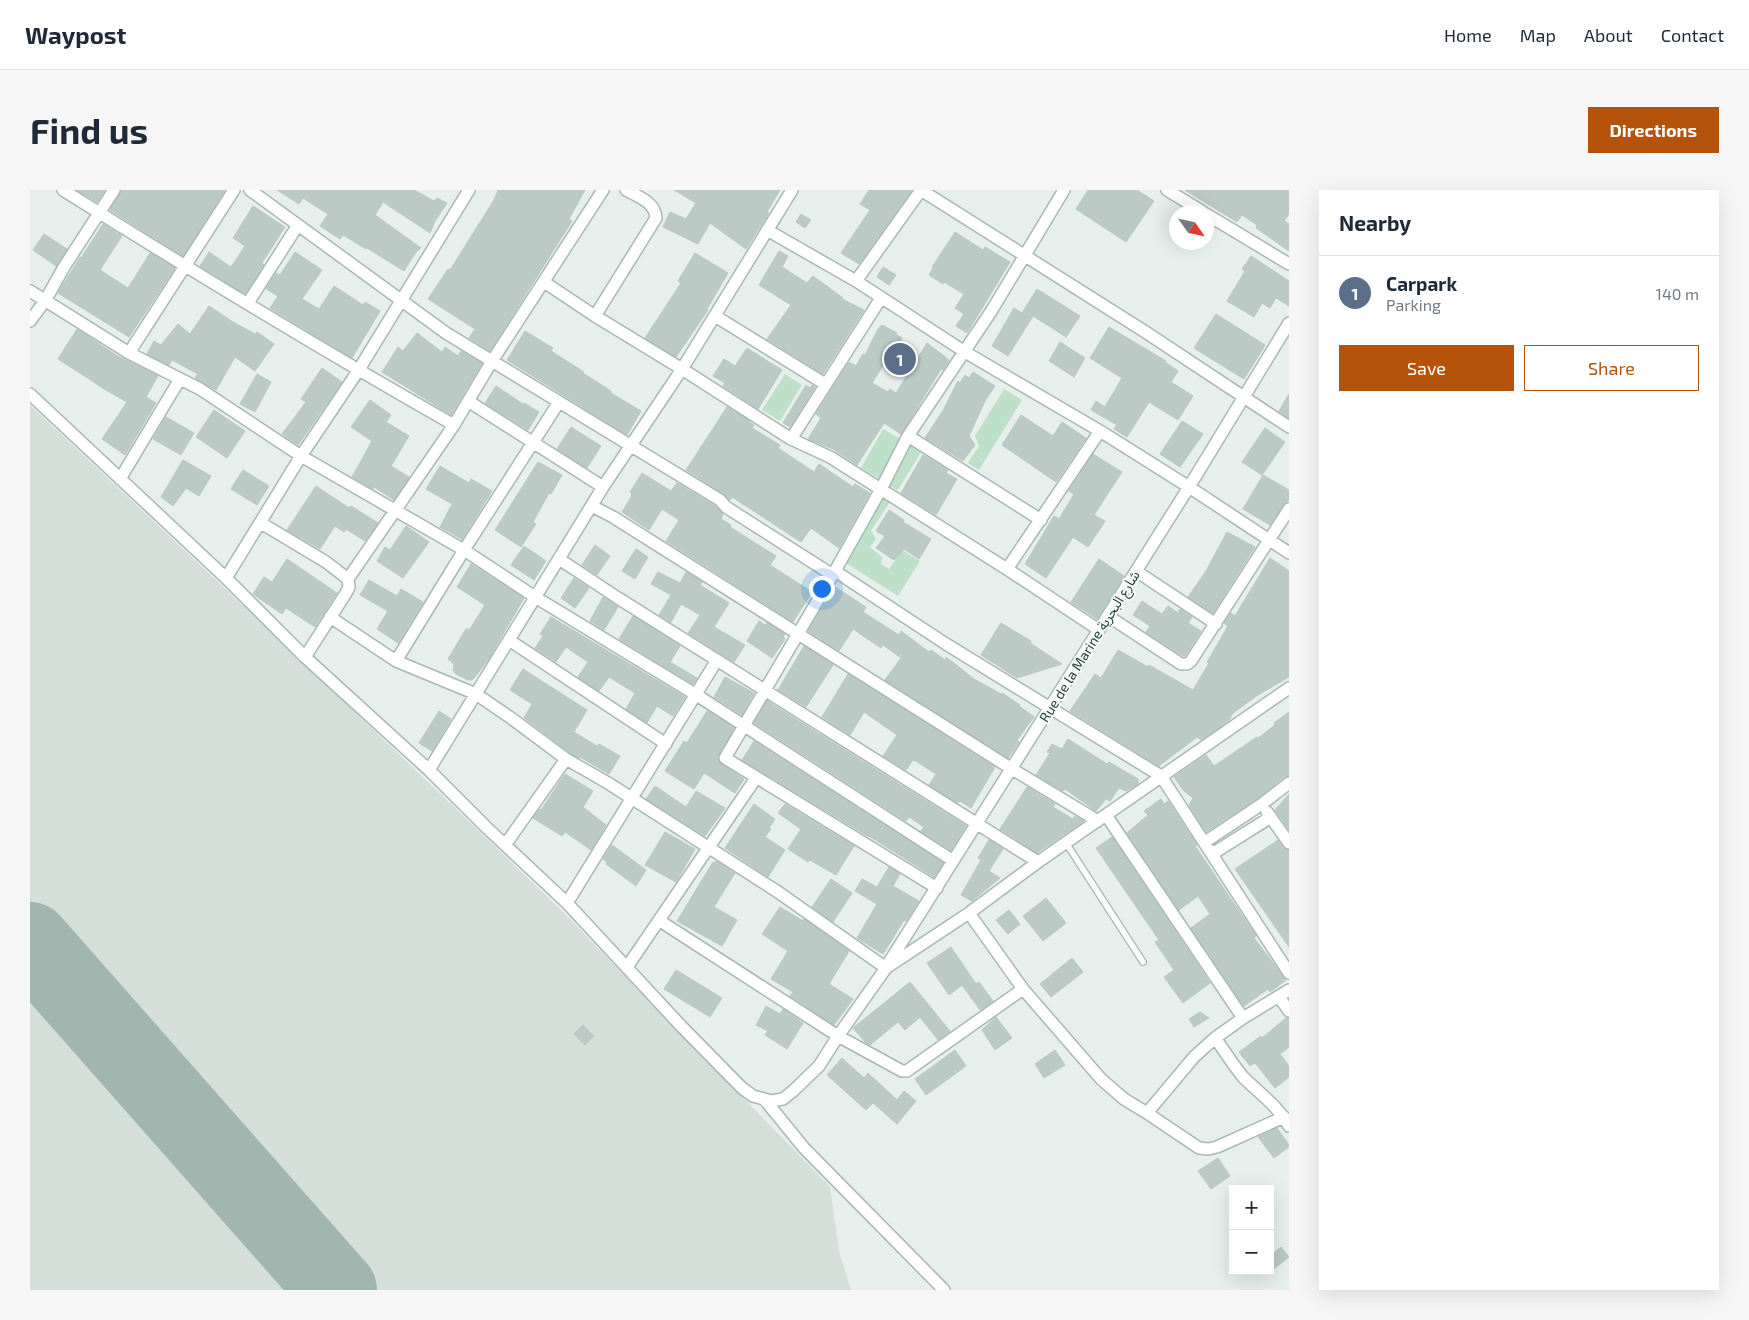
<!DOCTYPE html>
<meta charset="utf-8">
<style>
body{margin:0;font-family:"Exo 2","Noto Sans Arabic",sans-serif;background:#f6f6f7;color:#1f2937}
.controls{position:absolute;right:15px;bottom:15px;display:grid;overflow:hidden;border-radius:0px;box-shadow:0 5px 20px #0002}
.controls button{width:45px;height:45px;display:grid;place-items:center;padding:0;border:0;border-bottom:1px solid #e0e1e3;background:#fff;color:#1f2937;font:25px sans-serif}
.compass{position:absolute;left:1139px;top:15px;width:45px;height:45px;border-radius:50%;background:#fff;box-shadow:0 5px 20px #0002;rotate:124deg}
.you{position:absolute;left:791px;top:398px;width:18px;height:18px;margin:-12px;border:4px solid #fff;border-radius:50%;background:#1a73e8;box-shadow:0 0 0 8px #1a73e833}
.badge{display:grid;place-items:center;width:32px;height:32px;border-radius:50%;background:#b45309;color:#fff;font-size:16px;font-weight:700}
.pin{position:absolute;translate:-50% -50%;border:2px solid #fff;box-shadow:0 1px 5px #0006}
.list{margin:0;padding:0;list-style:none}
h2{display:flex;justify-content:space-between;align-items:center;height:65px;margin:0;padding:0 20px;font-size:21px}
h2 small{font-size:16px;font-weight:400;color:#747a83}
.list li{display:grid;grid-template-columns:32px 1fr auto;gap:15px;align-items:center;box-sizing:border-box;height:75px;padding:0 20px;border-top:1px solid #e0e1e3}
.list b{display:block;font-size:19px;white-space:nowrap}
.list p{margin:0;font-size:16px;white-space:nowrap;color:#747a83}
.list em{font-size:16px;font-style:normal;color:#747a83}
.actions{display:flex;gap:10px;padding:15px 20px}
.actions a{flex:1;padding:11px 0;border:1px solid #b45309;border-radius:0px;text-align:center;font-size:18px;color:#b45309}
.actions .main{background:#b45309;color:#fff}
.map{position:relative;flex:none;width:1259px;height:1100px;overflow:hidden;border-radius:0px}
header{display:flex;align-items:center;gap:30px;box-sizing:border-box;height:70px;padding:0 25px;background:#fff;border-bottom:1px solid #e0e1e3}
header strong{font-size:24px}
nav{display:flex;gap:28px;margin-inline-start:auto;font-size:18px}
.intro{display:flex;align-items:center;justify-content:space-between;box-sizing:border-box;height:120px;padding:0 30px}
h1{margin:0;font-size:35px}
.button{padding:12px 22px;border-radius:0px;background:#b45309;color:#fff;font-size:18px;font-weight:700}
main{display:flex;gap:30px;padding:0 30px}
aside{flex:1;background:#fff;border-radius:0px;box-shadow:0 5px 20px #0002}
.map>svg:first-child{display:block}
.built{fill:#d4dfda}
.green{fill:#bfe0c8}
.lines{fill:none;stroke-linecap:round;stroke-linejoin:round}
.runway{stroke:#a2b6b0;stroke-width:80}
.building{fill:#bbcac4;stroke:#b8c9c2}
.service-casing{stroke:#a8b8b2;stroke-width:8}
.minor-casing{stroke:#a8b8b2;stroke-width:14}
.service{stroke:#fff;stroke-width:5.5}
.minor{stroke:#fff;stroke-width:11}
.labels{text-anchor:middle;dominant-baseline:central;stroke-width:4;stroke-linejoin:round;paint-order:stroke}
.street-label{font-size:14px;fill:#24423a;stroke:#f7fbf9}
</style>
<header>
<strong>Waypost</strong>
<nav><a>Home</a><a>Map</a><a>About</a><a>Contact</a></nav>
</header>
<div class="intro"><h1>Find us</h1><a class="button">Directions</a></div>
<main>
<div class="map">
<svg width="1259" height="1100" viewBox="0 0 1259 1100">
<rect width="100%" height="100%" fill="#e6efeb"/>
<!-- built -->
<path class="built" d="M0,215L272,471L535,724L800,997L809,1061L821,1100H0Z"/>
<!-- green -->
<path class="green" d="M755,184L772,195L750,231L732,220Z
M974,199L992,210L949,280L938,273L949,256L945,246Z
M853,239L872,250L850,289L831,278Z
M879,254L891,262L868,300L858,295Z
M852,307L860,312L841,341L846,349L840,357L852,367L851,374L859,379L872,360L890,371L868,406L811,370Z"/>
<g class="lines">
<!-- runway -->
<path class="runway" d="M0,752L307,1100"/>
</g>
<!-- building -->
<path class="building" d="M47,0H75L67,12Z
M91,0H195L153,66L80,20Z
M247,0H384L404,11L407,8L417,13L405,31L400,43L353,12L345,25L391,58L386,62L374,81L337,58L336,59L313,45L310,49L290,36L298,24L273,8L269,14Z
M468,0H555L539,29L542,31L460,161L439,148L445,139L398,109L418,79L420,80L464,10Z
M644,0H750L737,22L739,23L716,59L680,33L668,54L633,37L640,22L656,29L666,13Z
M839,0H882L829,74L811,63L840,20L830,14Z
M1058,0H1107L1124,11L1096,52L1046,19Z
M1155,0H1259V24L1254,31L1259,34V61L1226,38L1227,35L1212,25L1207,32Z
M223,16L255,37L232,73L234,75L215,104L170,76L179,62L201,77L215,56L203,48Z
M771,24L781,30L775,38L766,32Z
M73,34L92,46L70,80L98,98L120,63L145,78L99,147L28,103L50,67L51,68Z
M925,42L953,60L955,57L980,72L937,143L926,136L934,124L925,118L934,104L914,92L913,94L899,85L903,78L902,77Z
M14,44L37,59L26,76L3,60Z
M749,61L758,66L752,77L777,93L783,86L813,108L812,109L834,120L793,184L737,149L761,115L729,95Z
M265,62L292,80L272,109L289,119L304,96L333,115L335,112L350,121L322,168L240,118L248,106L236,99L246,83L250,85Z
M665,63L698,83L677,119L678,120L646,167L615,148L651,93L648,91Z
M1221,66L1259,91V116L1246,108L1240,118L1232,113L1224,127L1197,111L1215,81L1212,79Z
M853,77L866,85L859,95L847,87Z
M1007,99L1050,126L1036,147L1003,126L978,166L962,156L984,118L992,123Z
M179,116L203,132L225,144L227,142L244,154L225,181L205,167L186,200L165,188L168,184L142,170L139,175L117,164L124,151L131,155L148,134L160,144Z
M1186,124L1235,155L1214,189L1164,158Z
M852,135L867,143L866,144L872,148L868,157L864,162L862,161L842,193L858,202L860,199L866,203L897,153L919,170L913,180L911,179L871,244L854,233L827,275L803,259L778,249L791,228L786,224L819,172L826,176L833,164L835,165L848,139Z
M1079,137L1136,171L1135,172L1148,181L1141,192L1163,206L1148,230L1119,212L1097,247L1084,239L1087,235L1061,220L1066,211L1075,217L1092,188L1060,168Z
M47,139L86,165L128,186L116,207L126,213L95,265L72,249L97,212L76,200L28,169Z
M495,141L523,158L521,161L554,182L553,183L581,201V203L611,221L597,245L477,170Z
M387,143L412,162L415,157L428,166L431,161L452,173L421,225L352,182L368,157L373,161Z
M1030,152L1055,168L1044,187L1019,171Z
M717,158L752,180L728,219L693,196L695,193L683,186L694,169L705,176Z
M292,178L312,192L268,255L252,244L276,212L271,209Z
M943,182L965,196L955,211L939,246L945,255L933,271L895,248L914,219L928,191L930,193L935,185L939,188Z
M227,184L241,192L225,222L210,214Z
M776,195L780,198L782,195L785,197L760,237L753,233Z
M466,196L493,214L494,213L509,222L498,240L455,213Z
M1259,204V228L1249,221Z
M340,210L361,225L356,232L379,246L361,276L379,287L364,310L344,297L343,299L322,287L342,251L321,237Z
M697,217L720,231L719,232L724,235L722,238L750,255L748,258L784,282L789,274L823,297L825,294L840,303L809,358L781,338L771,352L702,307L700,310L694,304L656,280Z
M184,220L215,241L197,268L166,247Z
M991,225L1023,246L1032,232L1056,248L1026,292L972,255Z
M136,227L164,243L151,265L123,249Z
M1152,231L1173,244L1150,277L1130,264Z
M541,237L571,256L557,278L527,259Z
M1235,238L1255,252L1232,285L1212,272Z
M1063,264L1092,282L1064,325L1075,331L1058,357L1043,347L1016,388L995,374L1024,326L1029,329L1044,304L1039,301Z
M893,265L918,280L916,283L927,289L906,325L871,303Z
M153,270L181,286L169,306L156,298L143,316L131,307Z
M508,272L532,285L521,304L519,303L503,332L506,334L491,357L465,340Z
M410,276L439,293L441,289L462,301L432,349L410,337L422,314L396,299Z
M213,280L239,296L227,315L201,299Z
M612,283L641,301L647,293L685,316L693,324L691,329L701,335L700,337L746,366L740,375L782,402L763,432L636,351L649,330L632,319L619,340L592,322L601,307L602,303L600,302Z
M1233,285L1259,300V310L1253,315L1240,335L1213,319Z
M286,296L319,318L321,316L348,333L335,351L316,339L314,342L305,336L290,359L257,340Z
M859,320L874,330L873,332L901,349L889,369L874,359L864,370L846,358L855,346L846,341Z
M376,336L399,352L373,388L347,371L355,357L360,360Z
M1197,342L1225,357L1183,423L1158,407L1176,381Z
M565,355L580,366L567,385L552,375Z
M494,356L516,371L504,390L481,375Z
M606,359L618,367L605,389L592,381Z
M1240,368L1259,381V487L1228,505L1203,523L1199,530L1190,537L1171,550L1167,547L1129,576L1040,521L1065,484L1071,488L1088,460L1118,477L1119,475L1163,500L1179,473L1177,472L1198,436L1194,433L1201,423L1205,426Z
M257,369L307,403L285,437L256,418L252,424L223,404L234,387L242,392Z
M1069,369L1094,386L1067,429L1041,412Z
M441,374L494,408L458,470L445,487L442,490H438L426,484L423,480L424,474L418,469L436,439H440L455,415L427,397Z
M628,382L650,393L656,382L672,392L670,395L699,413L684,437L715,455L704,472L658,443L670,425L651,414L641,432L629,425L641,405L621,394Z
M544,388L559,398L545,418L531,408Z
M339,390L367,406L371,399L393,412L368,453L347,439L358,421L330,405Z
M805,397L836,417L833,422L869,445L871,441L899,462L901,460L915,470L916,467L944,489L971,504L972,503L990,515L989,516L1004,527L987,550L989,552L978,568L855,490L871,468L853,455L851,458L823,439L809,461L778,441Z
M573,407L588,417L574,440L560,431Z
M1112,411L1132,424L1138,416L1148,423L1150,419L1162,427L1158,433L1171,441L1155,466H1154L1148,463L1116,442L1120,436L1103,425Z
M603,426L650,456L640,472L667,488L663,494L589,449Z
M521,427L655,507L643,526L627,516L617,533L596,519L605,503L579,487L569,501L548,487L558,472L536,457L526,472L505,458L513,446L510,444Z
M729,431L735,435L737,433L755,444L753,447L755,449L742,468L717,451Z
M971,433L1001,451L1000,453L1032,474L987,488L951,465Z
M774,456L803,475L776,517L748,500Z
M493,479L557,520L544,542L567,556L569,554L590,566L579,584L550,567L549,568L540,563L494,528L502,514L480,500Z
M818,484L965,577L941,618L930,611L928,613L899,595L906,584L886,571L883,570L876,580L853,566L867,545L834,522L820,545L792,527Z
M695,487L724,503L712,525L684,507Z
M737,511L936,636L921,660L891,641L894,637L879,627L876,631L724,533Z
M409,521L421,529L402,561L389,553Z
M677,521L704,538L688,568L691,574L714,589L705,603L674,583L664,599L635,581L654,551L657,553Z
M1259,522V586L1254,587L1228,608L1176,642L1159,615L1163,608L1153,600L1144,587L1176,565L1184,576L1227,547V549L1245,535L1244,533Z
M1038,549L1077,574L1079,572L1108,589V594L1096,601L1089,598L1080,611L1076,609L1066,621L1035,599L1033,601L1006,585L1020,563L1017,562L1022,554L1032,559Z
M724,551L913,673L904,687L839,646V647L712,570Z
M535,584L563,601L553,617L576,635L561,660L535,642L532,646L503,628L510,619L511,620Z
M625,596L656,617L666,601L695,618L675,646L616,609Z
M997,597L1025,614L1023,617L1043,629L1045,626L1054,631L1007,663L970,639Z
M1259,604V640L1245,620Z
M1131,609L1134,614L1138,611L1167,655L1165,656L1226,746L1224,748L1256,790L1240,802L1238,799L1214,816L1161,738L1180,724L1168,706L1149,720L1097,643L1118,625L1114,621Z
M724,614L745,629L739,638L741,639L735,647L755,660L738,687L695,658Z
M755,614L824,656L806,685L780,670L778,672L758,659L771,639L748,623Z
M635,642L665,659L646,692L615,675Z
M1082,647L1180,793L1153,813L1134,787L1144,780L1125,752L1129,750L1066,658Z
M959,650L973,659L959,681L970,688L942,711L931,705L951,670L948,668Z
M1248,650L1253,658L1259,660V757L1205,679Z
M582,655L616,680L606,696L576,674L577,672L573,669Z
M686,671L705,683L684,717L707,730L692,756L647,731L683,672L685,673Z
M859,677L870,684L863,696L889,711L876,731L874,730L853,764L827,748L847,714L825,701L832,689L847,697Z
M801,689L822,703L803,732L782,717Z
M1016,708L1036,733L1013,751L993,726Z
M750,717L773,731L774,729L819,761L799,794L823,809L804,835L760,806L763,802L741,789L758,761L732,744Z
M979,720L990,734L978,744L966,730Z
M921,757L946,794L949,792L963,811L950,820L932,795L919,805L897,773Z
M1042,768L1053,782L1021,807L1010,794Z
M646,780L692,808L680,827L634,799Z
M880,792L920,841L908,850L890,827L875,840L868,832L840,855L835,852L823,838Z
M736,816L750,824L753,819L773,833L757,859L735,845L738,841L726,835Z
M1170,822L1179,828L1164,837L1159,829Z
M966,827L982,848L965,860L952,840Z
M1256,828H1259V857L1250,864L1259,876V887L1245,898L1225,873L1220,876L1209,862L1231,846L1232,848Z
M553,835L564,846L555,855L544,844Z
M925,860L936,876L896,905L885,889Z
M1025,860L1035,875L1014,888L1005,874Z
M812,868L834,888L838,883L867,910L874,901L886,911L867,934L843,913L836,920L797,885Z
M1247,938L1259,955V957L1244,968L1228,947Z
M1188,968L1200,986L1181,999L1168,981Z
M1251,1057L1259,1067L1240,1082V1066Z"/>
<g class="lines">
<defs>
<path id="service" d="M1036,653L1113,772"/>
<path id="minor" d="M33,0C162,81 292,160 424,235
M220,0L416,143L690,310L696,317L801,384L805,381L916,454L1131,586L1259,783
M891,0L1117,143L1259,237
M1137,0L1173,22
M1176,24L1259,74
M737,40L826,91L935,162L1070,241L1159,297L1259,363
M826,91L891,0
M514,92L565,126L652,179L761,249L800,267L977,379L1069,440
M0,101L99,163L170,199L271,266L434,360L505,407L665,504L922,670
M218,113L268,35
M565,126L626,28C625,12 609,7 596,0
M685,126L795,194
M0,131L15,111L34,77L84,0
M99,163L204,0
M0,204L196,388L275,467L399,580L457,638L537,713L652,837L712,898L723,906L741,911L753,909L763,901L789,876L808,846L856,778L939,723L1008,672L1259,498
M438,211L573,297
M878,246L1011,330
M761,249L851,108
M90,289L150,189
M562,316L583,327L982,579L1068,631
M231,333L296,372L318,389L319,397L316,403L275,467
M529,369L588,408L1008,672
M977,379L1070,241
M1106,381L1186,434
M196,388L271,266L328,181L439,0
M318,389L424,235L462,171L573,0
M1078,426L1151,474H1157L1161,471L1259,319
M300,427L366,471L446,504L481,528L536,569L578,593L748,702L856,778
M479,450L636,554
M366,471L434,360L529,212
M399,580L573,297L652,179L762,0
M1237,622L1259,653
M1076,625L1213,828
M1175,652L1232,614L1259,593
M475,655L536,569
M1182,664L1241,627
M907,698L695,568L805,381L851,299L878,246L962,120L1034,0
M537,713L687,470
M939,723L993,799L1071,889L1094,909L1117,923L1169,958L1178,959L1187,957L1254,927
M630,731L808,846L872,881H877L881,878L993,799
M858,774L1159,297L1259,133
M597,777L726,588
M1259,800L1213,828L1185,848C1194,860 1203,875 1213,887C1229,903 1247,915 1259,936
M1249,807L1259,821
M735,910L774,958L914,1100
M1117,923L1164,867L1185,848"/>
</defs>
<!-- service casing -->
<use href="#service" class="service-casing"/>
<!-- minor casing -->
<use href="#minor" class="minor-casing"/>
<!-- service -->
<use href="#service" class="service"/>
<!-- minor -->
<use href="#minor" class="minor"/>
</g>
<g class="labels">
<!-- street labels -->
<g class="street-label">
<text transform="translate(1059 456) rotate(-58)">Rue de la Marine شارع البحرية</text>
</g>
</g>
</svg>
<div class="controls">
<button>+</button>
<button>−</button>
</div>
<svg class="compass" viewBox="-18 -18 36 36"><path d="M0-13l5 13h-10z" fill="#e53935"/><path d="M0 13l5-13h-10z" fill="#747a83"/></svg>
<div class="you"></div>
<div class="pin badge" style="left:870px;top:169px;background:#5c6f8a">1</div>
</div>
<aside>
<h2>Nearby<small></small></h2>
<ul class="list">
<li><span class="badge" style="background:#5c6f8a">1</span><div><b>Carpark</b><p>Parking</p></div><em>140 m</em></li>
</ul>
<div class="actions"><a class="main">Save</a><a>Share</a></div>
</aside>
</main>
